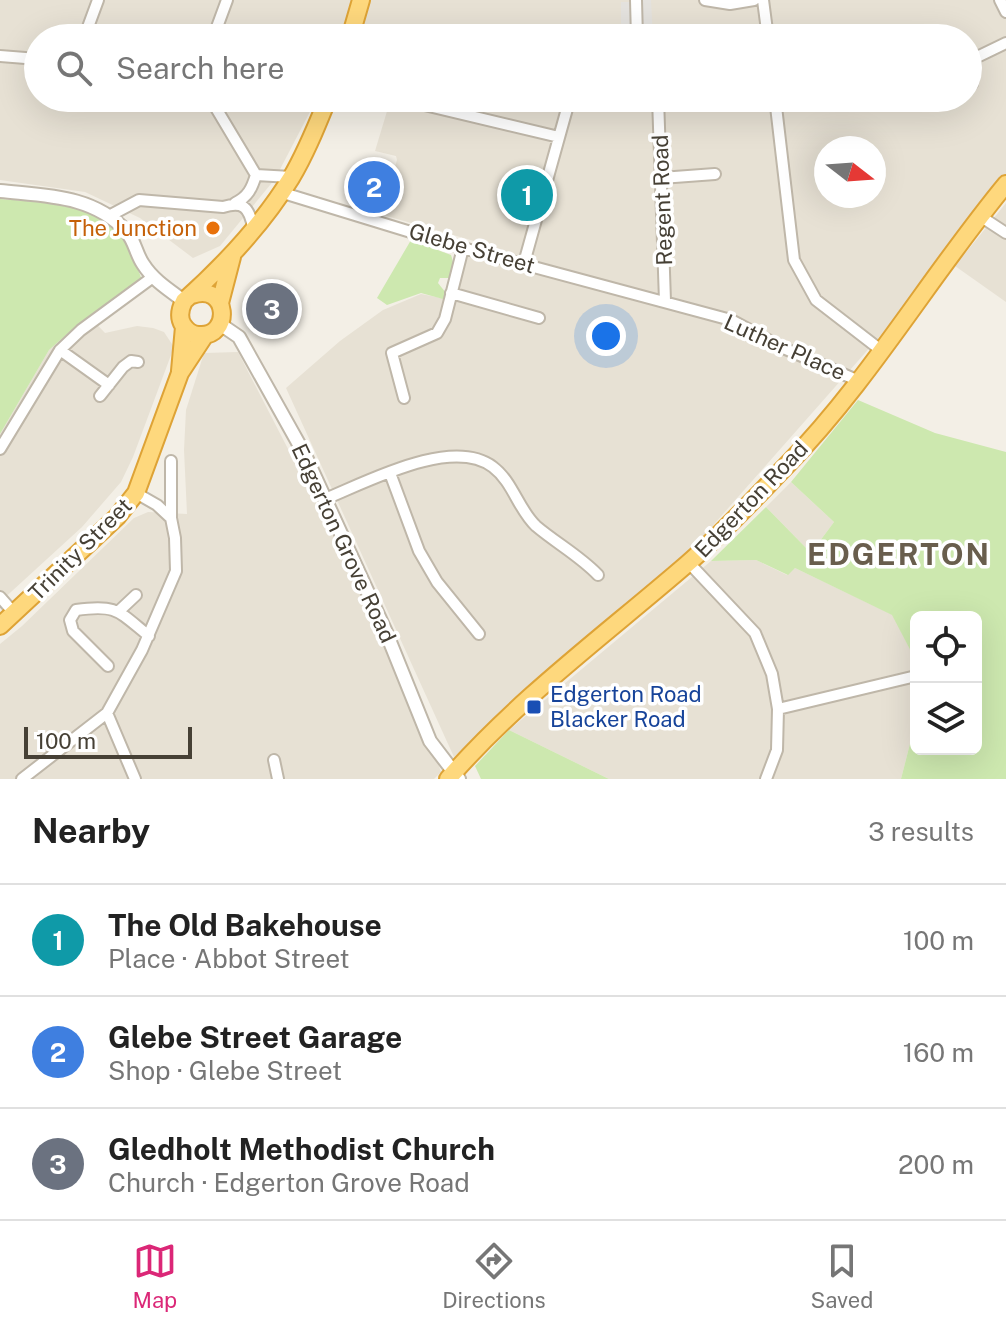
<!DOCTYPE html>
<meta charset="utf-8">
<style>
body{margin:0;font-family:"Public Sans",sans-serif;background:#f2f2f2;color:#222}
.controls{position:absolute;right:24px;bottom:24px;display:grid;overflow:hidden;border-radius:12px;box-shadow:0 8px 32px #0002}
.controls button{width:72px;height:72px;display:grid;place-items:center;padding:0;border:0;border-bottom:2px solid #e0e0e0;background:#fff;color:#222;font:40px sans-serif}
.compass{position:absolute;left:814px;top:136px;width:72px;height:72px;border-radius:50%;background:#fff;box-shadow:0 8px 32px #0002;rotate:107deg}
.scale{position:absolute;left:24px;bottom:20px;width:168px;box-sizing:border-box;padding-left:8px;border:4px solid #464035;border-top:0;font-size:22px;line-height:28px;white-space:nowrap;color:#464035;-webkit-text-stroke:6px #fff;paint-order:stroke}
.you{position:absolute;left:606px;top:336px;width:28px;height:28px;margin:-20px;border:6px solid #fff;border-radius:50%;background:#1a73e8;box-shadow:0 0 0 12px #1a73e833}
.badge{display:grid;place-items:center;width:52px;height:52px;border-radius:50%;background:#db2777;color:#fff;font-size:26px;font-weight:700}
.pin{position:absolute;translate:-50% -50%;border:4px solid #fff;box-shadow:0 2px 8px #0006}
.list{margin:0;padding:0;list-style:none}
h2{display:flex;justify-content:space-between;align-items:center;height:104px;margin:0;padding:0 32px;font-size:34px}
h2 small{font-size:26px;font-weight:400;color:#767676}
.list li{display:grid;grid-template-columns:52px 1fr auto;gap:24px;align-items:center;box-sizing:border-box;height:112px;padding:0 32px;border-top:2px solid #e0e0e0}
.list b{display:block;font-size:30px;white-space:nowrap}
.list p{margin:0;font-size:26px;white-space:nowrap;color:#767676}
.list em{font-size:26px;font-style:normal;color:#767676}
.icon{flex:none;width:44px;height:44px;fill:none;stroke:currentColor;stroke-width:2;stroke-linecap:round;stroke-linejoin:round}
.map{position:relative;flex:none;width:1006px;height:779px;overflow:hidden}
.search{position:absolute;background:#fff;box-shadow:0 8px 32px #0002;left:24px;right:24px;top:24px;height:88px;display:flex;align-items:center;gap:20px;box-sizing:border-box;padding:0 28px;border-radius:44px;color:#767676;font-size:30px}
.sheet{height:440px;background:#fff}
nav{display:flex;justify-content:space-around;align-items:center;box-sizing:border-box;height:112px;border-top:2px solid #e0e0e0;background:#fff;font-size:22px;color:#767676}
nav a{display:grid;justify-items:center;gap:4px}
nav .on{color:#db2777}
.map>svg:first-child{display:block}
.residential{fill:#e7e1d4;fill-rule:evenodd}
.green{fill:#cde8af}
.parking{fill:#e4e2de}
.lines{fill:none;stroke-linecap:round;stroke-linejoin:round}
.minor-casing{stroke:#bfb7a9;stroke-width:14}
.tertiary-casing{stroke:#bfb7a9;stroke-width:16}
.trunk-casing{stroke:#dea336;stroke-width:20}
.minor{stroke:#fff;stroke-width:10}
.tertiary{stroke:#fff;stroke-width:12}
.trunk{stroke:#fed87d;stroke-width:16}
.food-dot{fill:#e8710a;stroke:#fff;stroke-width:3}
.transit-dot{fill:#1a4fb4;stroke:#fff;stroke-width:3}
.labels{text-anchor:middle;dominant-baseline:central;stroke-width:7;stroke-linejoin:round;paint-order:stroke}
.street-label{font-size:22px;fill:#464035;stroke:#fff}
.food-label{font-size:22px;fill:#c56008;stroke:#fff;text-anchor:end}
.transit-label{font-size:22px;fill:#164399;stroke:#fff;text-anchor:start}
.district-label{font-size:30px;font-weight:bold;letter-spacing:2px;fill:#695e4d;stroke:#fff}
</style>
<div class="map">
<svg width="1006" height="779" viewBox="0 0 1006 779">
<rect width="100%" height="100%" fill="#f3efe6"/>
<!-- residential -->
<path class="residential" d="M0,0H1006V178L880,336L678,565L454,757L286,388L340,341L383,310L421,294L452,300L474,241L376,213L385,171L393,173L397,160L396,156L375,151L391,98H968V38H38V98H320L314,104L275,179L220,246L193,258L140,218L85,192L0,180ZM826,148H874V196H826Z
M1006,203V302L955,266Z
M89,316L105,333L137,326L153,328L164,332L174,347L133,457L121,482L82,527L0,602V434L49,350Z
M238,352L334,538L402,658L441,772L434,779H0V644L22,626L134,518L148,512L187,514L184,450L186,410L204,353Z
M791,482L834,522L811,553L766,507Z
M756,560L787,575L795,568L893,615L916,661V720L901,779H609L509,730L711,561Z"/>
<!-- green -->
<path class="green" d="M0,199C37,202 94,203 119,234C130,247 136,264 142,280L82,321L49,350L0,434Z
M411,240L451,255C454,264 455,270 449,278H440L438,283L446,293L443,299L421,293L387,305L377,298Z
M858,400L935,433L1006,452V779H901L916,720V749H976V617H916V661L892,615L795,568L788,575L756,560L711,561L766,507L811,553L834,522L791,482Z
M509,730L609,779H481L475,766Z"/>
<!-- parking -->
<path class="parking" d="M641,0H651L653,38H643Z
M621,2H636L637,29L621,30Z"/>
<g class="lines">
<defs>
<path id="minor" d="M636,0L637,38
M705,0L730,4L754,0
M763,0L768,38
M1000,0L1006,12
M84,38L98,0
M213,38L227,0
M0,56L38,59
M972,84L975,58L1006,43
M210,98L256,175C252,188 248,197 235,203
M395,98L559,137
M658,98L665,301
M775,98L794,260L816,300L882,351
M256,175L291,177
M661,178L715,174
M280,192L463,248L731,320L781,347L859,381
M109,216L139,200L223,207C243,201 249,207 253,227
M980,216L1006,233
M524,263L570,98
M451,293L539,318
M60,350L109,385
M100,396L123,367L131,361L138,362
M404,398L392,353L437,333L445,319L463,248
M0,449L60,350L81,330L153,277
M390,473L419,551L437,582L479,634
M136,493L157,505L171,518
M325,499C367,482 452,436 493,467C513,482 518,509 536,526C556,543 580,556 598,575
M689,563L755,633L772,674L778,709L777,750L766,779
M0,597L14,613
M119,611L136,595
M108,666L73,631L70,620L76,610C117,604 118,611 149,636
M778,709L916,676
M107,713L135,779
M274,760L278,779
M22,779L107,713L142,650L176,571L175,538L171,518V461"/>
<path id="tertiary" d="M0,191C46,196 93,195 126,231C135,241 136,254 143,264C153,280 169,290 184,301
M220,324L239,337L305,455L386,632L430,741L459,779"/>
<path id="trunk" d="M350,38L361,0
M192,295C229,282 232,338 199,335C193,335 187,331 183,325C178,317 180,309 184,301C223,266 264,222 291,178C306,153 317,125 328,98
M220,303L232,257
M180,371L184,327
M0,626L117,517L136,493L180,373L205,335
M448,779C519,698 606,634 687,564C722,534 754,499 786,466C870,380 930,276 1006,184"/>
</defs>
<!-- minor casing -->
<use href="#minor" class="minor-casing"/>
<!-- tertiary casing -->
<use href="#tertiary" class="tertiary-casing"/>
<!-- trunk casing -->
<use href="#trunk" class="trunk-casing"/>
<!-- minor -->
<use href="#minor" class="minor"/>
<!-- tertiary -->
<use href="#tertiary" class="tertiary"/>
<!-- trunk -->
<use href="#trunk" class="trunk"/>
</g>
<!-- markers -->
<circle class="food-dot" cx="213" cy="228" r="8"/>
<rect class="transit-dot" x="526" y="699" width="16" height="16" rx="4"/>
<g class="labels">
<!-- street labels -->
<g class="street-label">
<text transform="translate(662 200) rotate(-92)">Regent Road</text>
<text transform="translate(472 248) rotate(16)">Glebe Street</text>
<text transform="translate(785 347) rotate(24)">Luther Place</text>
<text transform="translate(751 499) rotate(-46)">Edgerton Road</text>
<text transform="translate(344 543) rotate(65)">Edgerton Grove Road</text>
<text transform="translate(80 549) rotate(-45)">Trinity Street</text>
</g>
<!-- food labels -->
<g class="food-label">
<text x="197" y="228">The Junction</text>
</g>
<!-- transit labels -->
<g class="transit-label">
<text x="550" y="694">Edgerton Road<tspan x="550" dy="25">Blacker Road</tspan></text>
</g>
<!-- district labels -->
<g class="district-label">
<text x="899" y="554">EDGERTON</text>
</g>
</g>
</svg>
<div class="controls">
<button><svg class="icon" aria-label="locate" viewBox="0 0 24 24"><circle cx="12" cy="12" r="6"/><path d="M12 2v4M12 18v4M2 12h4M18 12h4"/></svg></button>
<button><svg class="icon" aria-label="layers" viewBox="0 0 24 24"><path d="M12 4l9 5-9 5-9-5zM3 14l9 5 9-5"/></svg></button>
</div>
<svg class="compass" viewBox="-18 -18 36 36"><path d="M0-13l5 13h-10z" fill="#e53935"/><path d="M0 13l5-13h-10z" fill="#767676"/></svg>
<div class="scale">100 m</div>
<div class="you"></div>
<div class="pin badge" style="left:527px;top:195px;background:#0f9aa8">1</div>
<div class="pin badge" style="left:374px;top:187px;background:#3f7fe0">2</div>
<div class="pin badge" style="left:272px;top:309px;background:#6b7280">3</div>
<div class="search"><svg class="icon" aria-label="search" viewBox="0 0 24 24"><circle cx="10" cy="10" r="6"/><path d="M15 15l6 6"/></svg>Search here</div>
</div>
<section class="sheet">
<h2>Nearby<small>3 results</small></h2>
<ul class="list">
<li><span class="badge" style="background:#0f9aa8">1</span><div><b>The Old Bakehouse</b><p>Place · Abbot Street</p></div><em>100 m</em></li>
<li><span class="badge" style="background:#3f7fe0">2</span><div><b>Glebe Street Garage</b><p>Shop · Glebe Street</p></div><em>160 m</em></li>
<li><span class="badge" style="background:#6b7280">3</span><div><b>Gledholt Methodist Church</b><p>Church · Edgerton Grove Road</p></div><em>200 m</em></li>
</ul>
</section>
<nav>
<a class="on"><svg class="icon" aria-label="map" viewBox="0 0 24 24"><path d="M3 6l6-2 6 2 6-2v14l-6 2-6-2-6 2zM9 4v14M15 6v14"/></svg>Map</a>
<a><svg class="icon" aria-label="directions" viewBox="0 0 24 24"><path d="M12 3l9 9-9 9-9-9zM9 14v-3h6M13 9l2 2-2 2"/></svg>Directions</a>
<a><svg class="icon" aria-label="saved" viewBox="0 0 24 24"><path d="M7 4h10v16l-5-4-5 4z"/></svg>Saved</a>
</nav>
